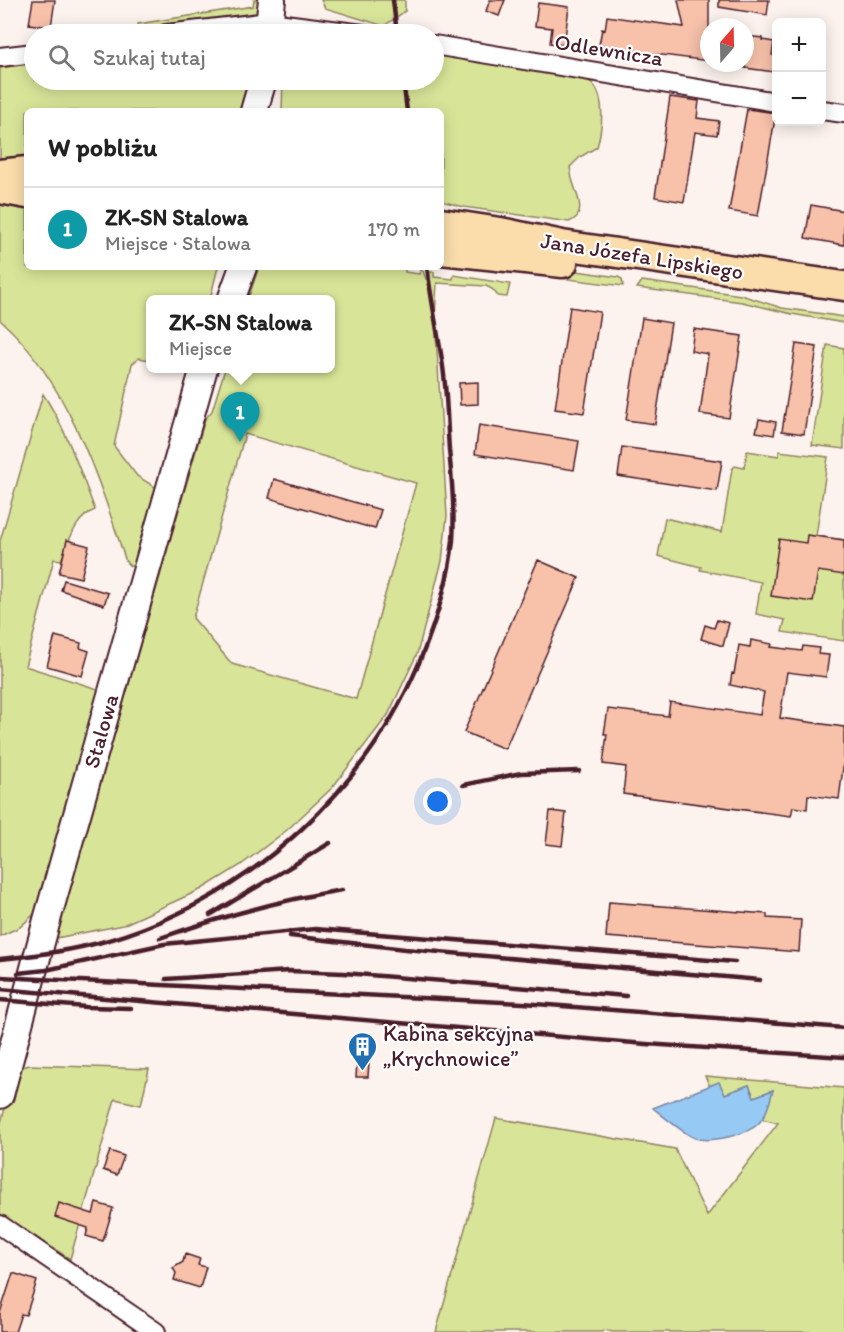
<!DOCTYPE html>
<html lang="pl">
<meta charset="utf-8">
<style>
body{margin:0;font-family:Itim,sans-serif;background:#f2f2f2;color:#222}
.controls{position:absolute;right:18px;top:18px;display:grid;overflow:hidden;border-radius:9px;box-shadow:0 3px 15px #0003}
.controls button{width:54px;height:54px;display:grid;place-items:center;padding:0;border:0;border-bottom:2px solid #e0e0e0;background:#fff;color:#222;font:30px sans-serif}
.compass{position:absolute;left:700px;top:18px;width:54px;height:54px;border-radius:50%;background:#fff;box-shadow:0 3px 15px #0003;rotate:20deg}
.you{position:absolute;left:438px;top:802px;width:21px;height:21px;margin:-15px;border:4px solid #fff;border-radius:50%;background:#1a73e8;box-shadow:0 0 0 9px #1a73e833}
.badge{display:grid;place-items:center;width:39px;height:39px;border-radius:50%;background:#db2777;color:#fff;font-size:20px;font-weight:700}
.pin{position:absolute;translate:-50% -50px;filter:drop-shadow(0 2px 3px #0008)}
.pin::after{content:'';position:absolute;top:32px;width:21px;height:18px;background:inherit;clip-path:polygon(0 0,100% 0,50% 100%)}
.popup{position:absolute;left:146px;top:295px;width:189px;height:78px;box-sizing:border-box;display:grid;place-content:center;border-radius:9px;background:#fff;filter:drop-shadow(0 2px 4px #0005);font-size:20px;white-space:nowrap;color:#767676}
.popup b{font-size:22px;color:#222}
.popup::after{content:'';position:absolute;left:50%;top:100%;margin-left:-12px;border:12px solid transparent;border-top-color:#fff}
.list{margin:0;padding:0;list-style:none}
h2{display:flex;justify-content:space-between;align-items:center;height:78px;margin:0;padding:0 24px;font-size:26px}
h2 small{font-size:20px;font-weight:400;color:#767676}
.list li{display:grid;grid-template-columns:39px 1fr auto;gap:18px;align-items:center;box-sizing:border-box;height:84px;padding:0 24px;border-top:2px solid #e0e0e0}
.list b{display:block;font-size:22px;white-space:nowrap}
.list p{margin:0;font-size:20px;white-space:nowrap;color:#767676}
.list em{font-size:20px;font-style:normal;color:#767676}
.icon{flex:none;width:33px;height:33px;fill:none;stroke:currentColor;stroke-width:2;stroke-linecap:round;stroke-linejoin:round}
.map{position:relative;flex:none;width:844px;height:1332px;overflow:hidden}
.search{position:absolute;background:#fff;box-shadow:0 3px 15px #0003;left:24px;top:24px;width:420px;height:66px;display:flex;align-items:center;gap:15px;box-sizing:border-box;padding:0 21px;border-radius:33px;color:#767676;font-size:22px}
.panel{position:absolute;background:#fff;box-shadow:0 3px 15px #0003;left:24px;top:108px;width:420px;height:162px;border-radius:9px}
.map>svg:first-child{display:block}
.green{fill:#d8e598;stroke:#918262;stroke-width:1.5;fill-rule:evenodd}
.water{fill:#96c9f3;stroke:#7885a3;stroke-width:1.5}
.building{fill:#f7c1aa;stroke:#4a1f2b;stroke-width:1.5}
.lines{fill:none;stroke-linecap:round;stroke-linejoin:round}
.street-casing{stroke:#4a1f2b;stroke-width:22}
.secondary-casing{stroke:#4a1f2b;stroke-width:30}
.primary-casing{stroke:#4a1f2b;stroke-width:33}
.street{stroke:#fff;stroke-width:18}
.secondary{stroke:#fff;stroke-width:26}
.primary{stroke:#faddab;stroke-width:28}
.rail{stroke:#4a1f2b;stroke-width:4.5}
.labels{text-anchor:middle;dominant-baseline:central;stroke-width:4.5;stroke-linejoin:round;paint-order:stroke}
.street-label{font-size:22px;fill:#4a1f2b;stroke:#fff}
.poi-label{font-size:22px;fill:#4a1f2b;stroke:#fff;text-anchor:start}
</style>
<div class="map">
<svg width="844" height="1332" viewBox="0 0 844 1332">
<rect width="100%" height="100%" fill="#fdf3ee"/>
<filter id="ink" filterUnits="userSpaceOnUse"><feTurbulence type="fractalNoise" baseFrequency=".0167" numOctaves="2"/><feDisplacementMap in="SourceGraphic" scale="12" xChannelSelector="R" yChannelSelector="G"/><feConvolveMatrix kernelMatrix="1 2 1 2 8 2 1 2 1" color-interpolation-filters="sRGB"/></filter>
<g filter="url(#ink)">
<!-- green -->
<path class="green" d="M254,0H262L260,11L253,16L193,24L138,27V24L253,6Z
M321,0H405V11L384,26L325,8Z
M434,55C457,58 581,71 593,84C606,99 602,129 597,147L580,157L570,167C571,172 571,177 573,182C577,196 588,215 569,222L464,207L441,201V111H282L283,80H434Z
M34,63V80H252L246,111H27V166L0,167V68Z
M0,196L27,199V267H218L210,299L150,300V360L139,358L132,364L114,446L137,476L160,490L137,566H130L126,562C99,479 67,379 0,320Z
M441,263L556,268L618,277L622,279L623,286Z
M259,267H395L405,268V272L419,274L420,270L423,271L426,279H430V272H434V277L453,279L454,275L510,284L507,297L498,296L492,289L486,286L437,283L435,317L447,516L442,561L417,654L388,715L332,788L287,830L241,865L202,889L123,925L56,938L205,419L212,411L225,369L330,368V300L248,299ZM245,434L416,483L356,699L232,664L193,618Z
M642,281L741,295L782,308L844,317V323L792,314L742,302L637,288Z
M827,345L844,348V449L812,445Z
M43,394C66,428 80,471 95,510C75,517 69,542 61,560L54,559L25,666L104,691L44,905L20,927L0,936V541Z
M747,451L779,456V451L828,457L816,536L844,540V641L782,632L785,620L756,614L761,582L700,570L701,567L658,556L665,518L722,532L732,469L735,466L744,468Z
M29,1065L149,1069L141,1105L115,1099L70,1259L0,1214V1126L13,1079L23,1067Z
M705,1076L844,1088V1332H613L604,1330L603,1332H436L496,1118L675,1149L707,1216L778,1123L762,1119L773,1090L754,1097L749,1085L725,1094L719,1083L710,1086Z"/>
<!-- water -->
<path class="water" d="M719,1082L725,1094L749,1085L754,1097L773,1090C770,1101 767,1115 758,1124C747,1135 710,1143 695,1138C684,1134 663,1116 653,1108Z"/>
<!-- building -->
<path class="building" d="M33,0H55L51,27L29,24Z
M490,0H505L499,16L486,11Z
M678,0H709V61L631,51L599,45L602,29L605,30L607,16L684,27Z
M719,0H769L767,15L719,7Z
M538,3L569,7L564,45L550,43L552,28L535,26Z
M745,36L763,38V40L774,42L772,55L776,56L774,72L745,68Z
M670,97L699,101L697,118L719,121L717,135L695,132L684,202L655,197Z
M747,109L776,113L758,216L729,211Z
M811,205L844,211V245L805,238Z
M570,307L600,312L584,413L555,409Z
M642,318L671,323L655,424L626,420Z
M694,329L742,336L729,418L700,414L708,354L691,351Z
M796,344L817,347L804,434L782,431Z
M478,382V404L460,405L459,383Z
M759,419L776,422L774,435L756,432Z
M479,425L579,441L574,470L475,454Z
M622,447L722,461L717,491L618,476Z
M274,479L381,510L375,529L269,498Z
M807,535L844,540V575L818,571L813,602L771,596L779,539L806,543Z
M67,540L89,546L81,578L59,573Z
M538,560L579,578L505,749L464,732Z
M64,580L108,593L104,605L61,590Z
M717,620L729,623L723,646L701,639L705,625L714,628Z
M55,636L81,643L80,648L89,651L82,676L47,666Z
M751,640L772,644L771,647L802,651L803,646L819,648L818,654L829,655L826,677L787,672L780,718L844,727V760L839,799L808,795L807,809L793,807L791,816L623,794L626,767L603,764L607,734H604L608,709L668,716L670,702L760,715L764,692L730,685L732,673L734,674L739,645L750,647Z
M550,811L566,813L562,846L546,844Z
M609,902L767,914V918L801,920L799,952L606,937Z
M357,1061L369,1062L368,1077H356Z
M110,1151L124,1156L117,1175L103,1170Z
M59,1203L93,1214L96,1203L113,1208L103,1241L86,1236L88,1228L55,1217Z
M185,1254L200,1259L198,1265L206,1267L200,1288L174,1280L176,1273L173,1268L183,1262Z
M13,1273L37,1281L26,1315L21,1314L15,1332H0V1313Z"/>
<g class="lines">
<defs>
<path id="street" d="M166,34L269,22L363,34
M434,45L776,102
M0,57L34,53
M822,110L844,113
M0,1225L156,1332"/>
<path id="secondary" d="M268,34L272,0
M254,111L263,80
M231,300L243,267
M0,1095L47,920L204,368"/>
<path id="primary" d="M0,174L27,171
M0,189L27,194
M441,223L500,232L562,245L844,286
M441,250L563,263"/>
</defs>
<!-- street casing -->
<use href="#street" class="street-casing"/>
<!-- secondary casing -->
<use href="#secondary" class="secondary-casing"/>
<!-- primary casing -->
<use href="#primary" class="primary-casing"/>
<!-- street -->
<use href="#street" class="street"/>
<!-- secondary -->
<use href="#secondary" class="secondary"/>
<!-- primary -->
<use href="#primary" class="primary"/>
<!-- rail -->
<path class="rail" d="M393,0L397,34
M403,80L407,111
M463,785L521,773L579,771
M210,915L330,843
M290,936L405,949L760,980
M160,938C220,917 279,900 342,890
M0,959C43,955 84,949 125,935C255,891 366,789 419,663C435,624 449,582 453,540C455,511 452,479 449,450C447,421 447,390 442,360C437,329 431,298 427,267
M18,973L46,970L164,944L315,929L735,962
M0,977L523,1003L844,1028
M166,979L289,971L344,973L626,996
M0,989L646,1044L844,1057
M0,1000L86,1007L131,1008"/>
</g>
</g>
<!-- icons -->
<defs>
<symbol id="building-pin" viewBox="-11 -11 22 30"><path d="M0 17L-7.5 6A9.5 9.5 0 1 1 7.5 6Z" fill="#1f6fb2" stroke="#fff"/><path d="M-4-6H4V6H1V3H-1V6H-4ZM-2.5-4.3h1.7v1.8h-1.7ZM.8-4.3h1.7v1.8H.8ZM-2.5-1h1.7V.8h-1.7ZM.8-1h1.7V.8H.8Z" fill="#fff"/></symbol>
</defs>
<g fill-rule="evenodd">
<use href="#building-pin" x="346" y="1030" width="33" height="45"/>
</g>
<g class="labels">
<!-- street labels -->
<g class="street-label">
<text transform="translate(609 50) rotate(9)">Odlewnicza</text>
<text transform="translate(642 256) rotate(9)">Jana Józefa Lipskiego</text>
<text transform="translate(101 731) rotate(-74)">Stalowa</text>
</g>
<!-- poi labels -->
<g class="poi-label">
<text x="383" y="1033">Kabina sekcyjna<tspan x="383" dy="25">„Krychnowice”</tspan></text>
</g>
</g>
</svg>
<div class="controls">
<button>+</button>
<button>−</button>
</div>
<svg class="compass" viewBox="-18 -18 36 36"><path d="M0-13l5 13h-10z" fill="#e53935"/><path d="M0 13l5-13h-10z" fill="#767676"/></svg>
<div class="you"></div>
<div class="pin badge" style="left:240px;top:442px;background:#0f9aa8">1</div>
<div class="popup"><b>ZK-SN Stalowa</b>Miejsce</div>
<div class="search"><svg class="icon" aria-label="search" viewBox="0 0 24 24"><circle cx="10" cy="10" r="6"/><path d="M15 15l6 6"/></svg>Szukaj tutaj</div>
<section class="panel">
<h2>W pobliżu<small></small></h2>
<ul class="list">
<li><span class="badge" style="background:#0f9aa8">1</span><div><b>ZK-SN Stalowa</b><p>Miejsce · Stalowa</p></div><em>170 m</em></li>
</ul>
</section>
</div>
